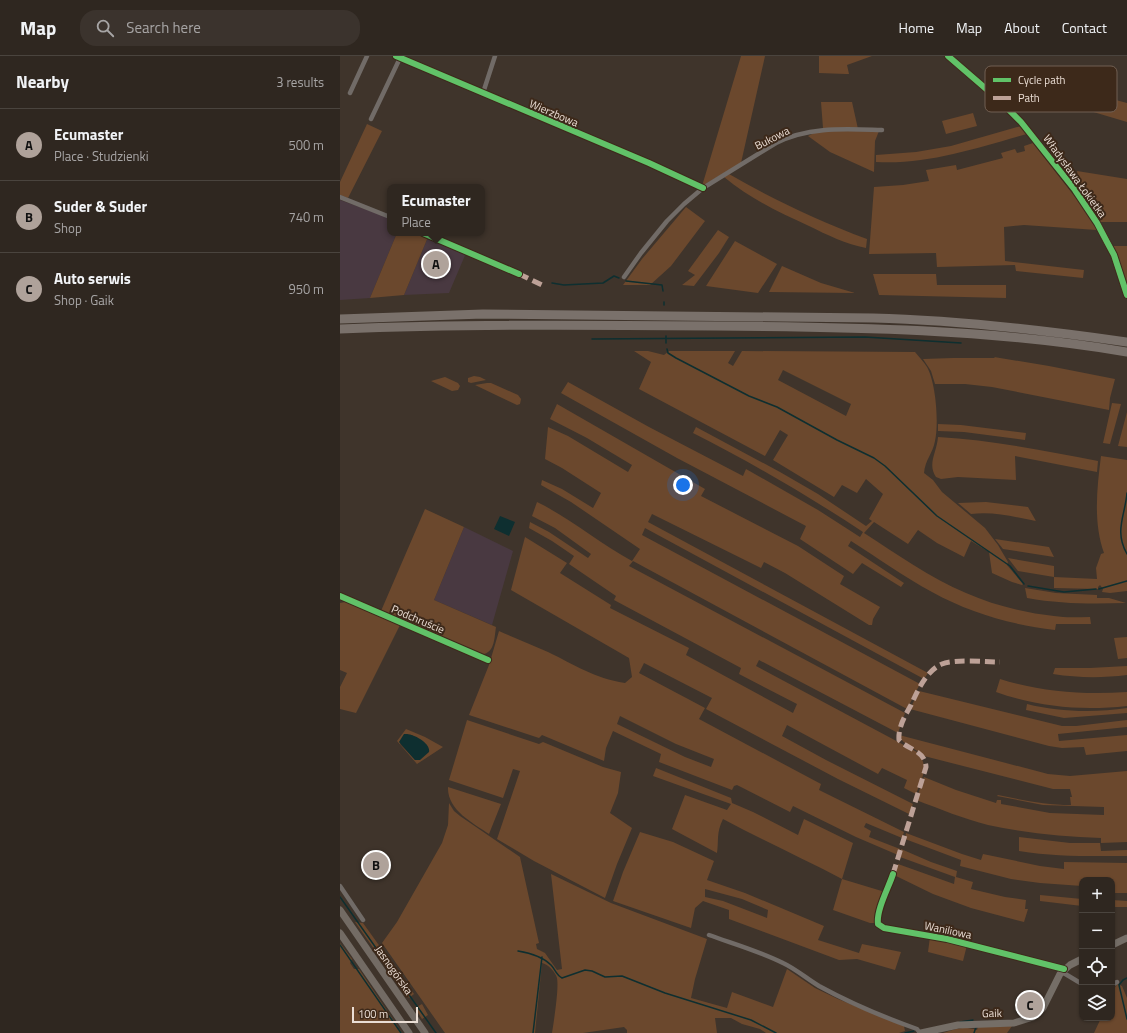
<!DOCTYPE html>
<meta charset="utf-8">
<style>
body{margin:0;font-family:"Titillium Web",sans-serif;background:#3b332d;color:#f1f3f6}
.controls{position:absolute;right:12px;bottom:12px;display:grid;overflow:hidden;border-radius:8px;box-shadow:0 1px 3px #0004}
.controls button{width:36px;height:36px;display:grid;place-items:center;padding:0;border:0;border-bottom:1px solid #4a443e;background:#2f2720;color:#f1f3f6;font:20px sans-serif}
.scale{position:absolute;left:12px;bottom:10px;width:66px;box-sizing:border-box;padding-left:4px;border:2px solid #ebded5;border-top:0;font-size:11px;line-height:14px;white-space:nowrap;color:#ebded5;-webkit-text-stroke:3px #3d291a;paint-order:stroke}
.you{position:absolute;left:343px;top:429px;width:14px;height:14px;margin:-10px;border:3px solid #fff;border-radius:50%;background:#1a73e8;box-shadow:0 0 0 6px #1a73e833}
.badge{display:grid;place-items:center;width:26px;height:26px;border-radius:50%;background:#afa29a;color:#111;font-size:13px;font-weight:700}
.pin{position:absolute;translate:-50% -50%;border:2px solid #fff;box-shadow:0 1px 4px #0006}
.popup{position:absolute;left:47px;top:128px;width:98px;height:52px;box-sizing:border-box;display:grid;place-content:center;border-radius:8px;background:#2f2720;filter:drop-shadow(0 1px 3px #0005);font-size:13px;white-space:nowrap;color:#a7a5a5}
.popup b{font-size:15px;color:#f1f3f6}
.popup::after{content:'';position:absolute;left:50%;top:100%;margin-left:-8px;border:8px solid transparent;border-top-color:#2f2720}
.list{margin:0;padding:0;list-style:none}
h2{display:flex;justify-content:space-between;align-items:center;height:52px;margin:0;padding:0 16px;font-size:17px}
h2 small{font-size:13px;font-weight:400;color:#a7a5a5}
.list li{display:grid;grid-template-columns:26px 1fr auto;gap:12px;align-items:center;box-sizing:border-box;height:72px;padding:0 16px;border-top:1px solid #4a443e}
.list b{display:block;font-size:15px;white-space:nowrap}
.list p{margin:0;font-size:13px;white-space:nowrap;color:#a7a5a5}
.list em{font-size:13px;font-style:normal;color:#a7a5a5}
.icon{flex:none;width:22px;height:22px;fill:none;stroke:currentColor;stroke-width:2;stroke-linecap:round;stroke-linejoin:round}
.map{position:relative;flex:none;width:787px;height:977px;overflow:hidden}
header{display:flex;align-items:center;gap:24px;box-sizing:border-box;height:56px;padding:0 20px;background:#2f2720;border-bottom:1px solid #4a443e}
header strong{font-size:19px}
nav{display:flex;gap:22px;margin-inline-start:auto;font-size:14px}
.search{width:280px;height:36px;background:#3b332d;display:flex;align-items:center;gap:10px;box-sizing:border-box;padding:0 14px;border-radius:16px;color:#a7a5a5;font-size:15px}
main{display:flex}
aside{flex:1;background:#2f2720}
.map>svg:first-child{display:block}
.industrial{fill:#493941}
.green{fill:#6b482d;fill-rule:evenodd}
.water{fill:#0e2f30}
.lines{fill:none;stroke-linecap:round;stroke-linejoin:round}
.stream{stroke:#0e2f30;stroke-width:1.5}
.street{stroke:#716b67;stroke-width:4.5}
.secondary{stroke:#756e67;stroke-width:7}
.primary{stroke:#736b64;stroke-width:7}
.highway{stroke:#7a716b;stroke-width:9}
.quiet{stroke:#bda197;stroke-width:5;stroke-dasharray:10 5;stroke-linecap:butt}
.cycleway-casing{stroke:#3d291a;stroke-width:8}
.cycleway{stroke:#61c268;stroke-width:6}
.labels{text-anchor:middle;dominant-baseline:central;stroke-width:4;stroke-linejoin:round;paint-order:stroke}
.street-label{font-size:11px;fill:#ebded5;stroke:#3d291a}
.key{fill:#3d291a;stroke:#715f52;stroke-width:1}
.key-label{font-size:11px;fill:#ebded5}
</style>
<header>
<strong>Map</strong>
<div class="search"><svg class="icon" aria-label="search" viewBox="0 0 24 24"><circle cx="10" cy="10" r="6"/><path d="M15 15l6 6"/></svg>Search here</div>
<nav><a>Home</a><a>Map</a><a>About</a><a>Contact</a></nav>
</header>
<main>
<aside>
<h2>Nearby<small>3 results</small></h2>
<ul class="list">
<li><span class="badge">A</span><div><b>Ecumaster</b><p>Place · Studzienki</p></div><em>500 m</em></li>
<li><span class="badge">B</span><div><b>Suder &amp; Suder</b><p>Shop</p></div><em>740 m</em></li>
<li><span class="badge">C</span><div><b>Auto serwis</b><p>Shop · Gaik</p></div><em>950 m</em></li>
</ul>
</aside>
<div class="map">
<svg width="787" height="977" viewBox="0 0 787 977">
<rect width="100%" height="100%" fill="#3f342b"/>
<!-- industrial -->
<path class="industrial" d="M0,144L50,162V177H57L30,242L0,244Z
M88,181L126,197L109,237L64,239Z
M124,471L173,495L152,569L94,544Z"/>
<!-- green -->
<path class="green" d="M401,0H425L401,107L362,130Z
M479,0H532L507,9L509,18H506L479,17Z
M742,35L787,47V66L740,52Z
M481,46H512L518,73L483,72Z
M633,57L637,70L606,78L602,65Z
M27,68L42,75L8,142L0,139V126Z
M681,70L687,78C637,92 587,109 536,106V99L576,96L611,90Z
M488,75H539L535,85L534,116L490,96L468,80L476,76Z
M693,87L735,141L757,174L684,169L664,171L665,205L744,214L743,222L676,215L675,209L597,211L596,197L529,198L534,131L563,129L589,125L586,114L616,109L617,114L663,102L661,97L675,93L677,97L685,95L684,90Z
M737,115L787,123V166H760L741,138Z
M389,118C432,143 479,165 527,183L526,192C506,188 487,179 469,170C438,156 411,143 384,121Z
M346,151L365,165L331,210L310,229H283L302,203Z
M378,174L389,181L379,197L354,230L342,229L355,219L348,215Z
M57,177H80L88,181L64,239L30,242Z
M395,185L437,208L418,237L366,230Z
M773,190H787V231Z
M442,210L481,227L515,237L429,236Z
M533,218H596L597,229H666V242L539,239Z
M294,295H308L324,299L329,295H395L388,307L393,310L402,295L575,296C579,301 584,306 587,311C596,327 599,367 595,385C593,397 585,404 584,417L593,424L602,436L645,472L658,489L668,506L667,509L683,528L682,529L672,526L652,517L649,496L631,485L624,501L597,487L578,474L568,488L534,466L524,477C557,498 590,522 626,537C653,549 685,557 714,560C726,562 738,561 750,561L751,568H716L715,574C672,569 630,557 592,536C564,521 538,502 511,485L508,490L564,527L561,531L522,507L513,518L460,483L466,470L337,402L221,337L228,326L309,371L403,420L406,413L478,454L520,481L523,476C467,439 412,407 353,377L356,371L440,416L478,438L526,470L532,465L529,463L543,438L526,423L517,437L502,429L494,441L433,404L448,379L440,374L425,400L299,333L311,306ZM443,314L511,348L506,360L438,324Z
M654,301L709,310L775,323L770,342L769,354L652,331L625,328H595L591,315L583,303L613,302H655Z
M134,320L140,321L146,324L131,327L128,326V322Z
M105,321L118,327L120,330L118,334L112,335L91,325Z
M147,327H151L178,339L181,343L180,348L177,349L135,329Z
M772,347L781,348L770,388L763,387Z
M217,348L365,433L361,440L458,490L504,520L500,528L540,551L533,563L532,569H529L445,517L424,506L421,512L312,458L308,466L588,617L584,623L305,472L302,479L580,628L567,653L293,505L289,510L565,657L558,677L419,604L416,610L577,696C590,710 582,722 576,738L564,732L567,724L542,712L538,718L447,669L442,680L486,704L573,748L569,758L498,723L366,653L372,642L304,607L299,617L365,652L359,663L481,728L479,734L564,776L562,782L526,767L524,771L531,775L529,781L560,793L558,799L516,781L453,750L450,756L397,729L394,730L392,734L319,706L321,698L273,675L266,692L264,705L202,679L199,682L129,659L149,609L159,575C175,582 192,589 208,596C235,609 254,622 285,627L292,621L289,602L171,534L185,481L227,507L220,517L271,549L270,552L349,592L346,599L453,657L457,648L399,618L401,612L274,544L276,540L229,508L234,500L212,485L189,472L190,466L209,476L248,502L251,498L215,472L192,460L197,446C230,462 259,487 292,505L300,493L231,446L201,429L202,424L222,433L253,452L261,437L222,412L205,403L208,371L228,380L288,416L292,409L247,382L210,363ZM280,660L336,688L374,703L371,711L345,701L277,668Z
M787,356V391L778,390Z
M598,368L621,369L686,377L685,384L624,376L598,375Z
M598,381C652,384 705,395 758,405L757,416L675,400L676,424L618,421L601,423L596,421C587,408 597,396 598,381Z
M761,400L787,404V535L770,537L762,536L763,533L760,529L758,531V533L714,532V521L678,515L668,502L714,510V521L757,523L756,512L761,498L764,497C753,466 757,432 761,400Z
M646,446L688,451L696,465C675,461 653,455 631,458L618,447Z
M85,453L124,471L94,544L156,571C154,584 155,598 139,599L41,555Z
M655,483L709,491L714,501L663,493Z
M685,532L716,537L757,539V542H769L786,547C751,548 720,548 687,542Z
M5,546L60,569L16,657L0,653V631L7,617L0,614V547Z
M787,581V602L778,603L774,582Z
M787,610V619C763,622 738,622 713,618L715,612H750Z
M660,623C701,636 744,639 787,636V650C742,655 698,651 656,636Z
M579,635L722,670H736L787,664V671L718,678L719,685L787,679V695L746,699L744,691L722,692L709,690L570,653Z
M687,648C718,656 755,657 787,652V657L724,662L686,654Z
M127,664L199,688L203,686L263,711L281,716L278,737L270,757L292,772L277,808L265,842L194,805L157,783L180,715L173,713L163,742L109,724Z
M66,673L85,681L103,691L77,708L57,685ZM66,678L72,679L83,686L75,704L60,688Z
M559,679L708,718L730,720L787,715V786L761,787V782C723,781 685,777 648,769C624,763 600,753 576,744L584,721L616,734L656,747L657,744H661V748L710,757L764,759V751L703,749L657,740L658,739C682,744 706,749 731,749L730,741H732L730,733H713L584,700C576,692 563,690 559,679Z
M316,712L391,742L392,747L413,756L458,779L464,763L513,787L502,823L545,836L536,867H530L493,854L502,823C462,802 422,784 383,763C376,777 379,784 377,797L332,773L345,739L387,754L391,748L313,720Z
M108,731L161,748L149,778C133,767 107,754 108,731Z
M109,747L114,755L120,760L180,801L199,887L196,888L197,893L205,897L217,914L222,913L211,818L271,847L367,883L355,923L351,942L387,952L392,936L433,951L447,913L475,932L498,943L564,970L565,975L559,977H426L420,973L402,968L391,962H375L377,977H287V974L284,971L243,977H212C214,964 219,933 217,922C216,917 208,908 202,907L195,977H105L42,887L57,866L102,787L108,769Z
M300,776L333,786L374,805L367,824L405,837L484,870L478,884L519,897L522,888L561,896L555,914L517,903L499,904L389,863V854L363,845L355,852L351,872L273,845L283,816ZM365,833L402,843L428,854L427,862L383,845L365,841Z
M566,777L622,798L641,804L643,798L700,810L724,813V806L787,807V837H772V824H742V830L700,827L671,823L620,810L621,804L565,783Z
M679,781L730,787H760L761,795L787,794V800C750,800 715,801 679,795Z
M561,793L591,806L617,815L616,821L633,826L631,833L665,841L686,844L685,853H688L684,866L631,852L593,838L554,819L558,808L614,828L615,821L560,801Z
M700,839L742,843V850L700,845Z
M772,844L787,845V851H772Z
M15,866L23,867L51,906L46,910Z
M590,881L627,889L623,905L588,896Z
M0,887L12,903L10,907L14,913H19L62,977H0Z
M58,915L74,938L69,942L53,919Z
M777,928L782,930L787,942V977H754L761,962H772V936Z
M82,948L88,959L82,963L75,952Z
M672,970L667,977H603C616,973 623,970 637,974L638,971Z"/>
<!-- water -->
<path class="water" d="M160,460L175,466L169,480L154,473Z
M64,678C73,677 91,687 89,696L80,704H75L59,686Z"/>
<g class="lines">
<!-- stream -->
<path class="stream" d="M286,225L322,229L323,235
M212,227L224,229L263,227L274,220L279,222
M324,246V249
M326,280V287
M252,283L525,281L621,287
M327,293L328,297L336,302L409,340L437,351L497,384L534,402L545,410L597,460L670,510L684,528
M787,437C785,460 774,475 787,498
M688,530L724,536L756,533
M759,533L787,525
M0,841L96,977
M0,889L61,977
M178,895C190,897 202,900 211,909C215,913 216,919 222,922L245,914L252,915L265,921L282,920L325,937L411,964L436,977
M787,922L783,924L779,929L787,963
M620,966L633,964
M193,977L202,901
M565,977L574,975
M634,977L636,971"/>
<!-- street -->
<path class="street" d="M56,0L309,107L363,132
M10,37L27,0
M143,37L155,0
M31,63L60,2
M0,141L50,161
M83,177L179,218
M284,221L301,197L327,165L344,148L363,132L436,87C469,70 506,73 542,74
M0,540L148,604
M553,818C549,831 536,854 538,868L544,872L607,883L724,913
M0,830L23,864
M369,879C394,888 419,895 443,907C456,913 467,923 479,930C510,947 543,961 577,973L580,977
M722,916L742,928
M772,929L777,926"/>
<!-- secondary -->
<path class="secondary" d="M608,0L659,44L681,66L735,134L757,167L767,186L774,199L787,239
M772,889L787,882
M581,977L618,969L674,967L693,961L703,952L720,918L730,909L742,903"/>
<!-- primary -->
<path class="primary" d="M0,854L85,977
M0,877L69,977"/>
<!-- highway -->
<path class="highway" d="M0,263L143,258L533,262C618,264 703,274 787,286
M0,273C125,268 251,269 376,270C513,271 652,273 787,296"/>
<!-- quiet -->
<path class="quiet" d="M179,218L206,231
M553,818L586,711C585,694 568,694 559,684C558,671 565,660 571,649C578,634 586,615 602,608C614,603 646,606 660,606"/>
<defs>
<path id="cycleway" d="M56,0L309,107L363,132
M608,0L659,44L681,66L735,134L757,167L767,186L774,199L787,239
M83,177L179,218
M0,540L148,604
M553,818C549,831 536,854 538,868L544,872L607,883L724,913"/>
</defs>
<!-- cycleway casing -->
<use href="#cycleway" class="cycleway-casing"/>
<!-- cycleway -->
<use href="#cycleway" class="cycleway"/>
</g>
<g class="labels">
<!-- street labels -->
<g class="street-label">
<text transform="translate(214 57) rotate(23)">Wierzbowa</text>
<text transform="translate(432 82) rotate(-27)">Bukowa</text>
<text transform="translate(735 120) rotate(54)">Władysława Łokietka</text>
<text transform="translate(78 563) rotate(23)">Podchruście</text>
<text transform="translate(608 874) rotate(12)">Waniliowa</text>
<text transform="translate(54 914) rotate(55)">Jasnogórska</text>
<text transform="translate(652 957) rotate(-1)">Gaik</text>
</g>
</g>
<!-- legend -->
<rect x="645" y="10" width="132" height="46" rx="6" class="key"/>
<rect x="653" y="22" width="18" height="4" fill="#61c268"/>
<rect x="653" y="40" width="18" height="4" fill="#bda197"/>
<g class="key-label">
<text x="678" y="28">Cycle path</text>
<text x="678" y="46">Path</text>
</g>
</svg>
<div class="controls">
<button>+</button>
<button>−</button>
<button><svg class="icon" aria-label="locate" viewBox="0 0 24 24"><circle cx="12" cy="12" r="6"/><path d="M12 2v4M12 18v4M2 12h4M18 12h4"/></svg></button>
<button><svg class="icon" aria-label="layers" viewBox="0 0 24 24"><path d="M12 4l9 5-9 5-9-5zM3 14l9 5 9-5"/></svg></button>
</div>
<div class="scale">100 m</div>
<div class="you"></div>
<div class="pin badge" style="left:96px;top:208px">A</div>
<div class="popup"><b>Ecumaster</b>Place</div>
<div class="pin badge" style="left:36px;top:809px">B</div>
<div class="pin badge" style="left:690px;top:949px">C</div>
</div>
</main>
